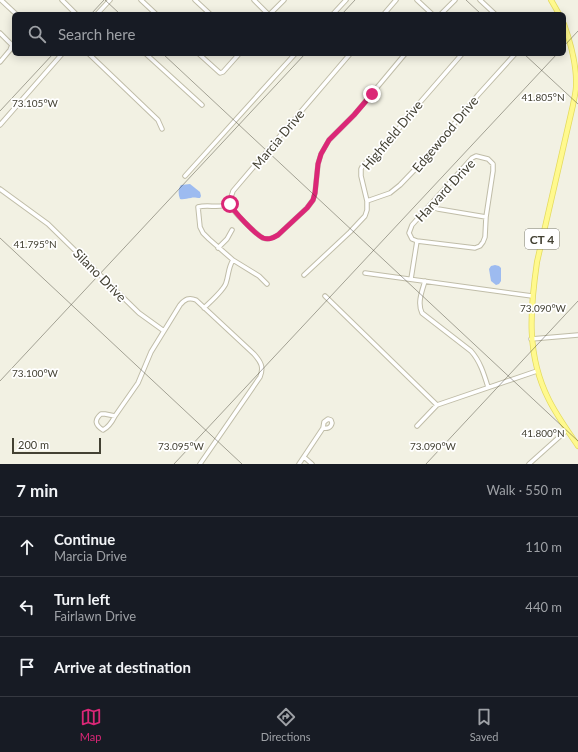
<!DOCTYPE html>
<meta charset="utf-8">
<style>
body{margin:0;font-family:Lato,sans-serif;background:#242831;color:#f1f3f6}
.scale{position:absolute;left:12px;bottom:10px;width:89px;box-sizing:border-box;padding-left:4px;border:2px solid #434133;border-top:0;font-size:11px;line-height:14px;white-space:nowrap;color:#434133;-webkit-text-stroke:3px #fff;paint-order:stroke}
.stop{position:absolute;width:12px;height:12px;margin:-9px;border:3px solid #db2777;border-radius:50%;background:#fff}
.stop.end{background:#db2777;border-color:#fff;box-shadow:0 1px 4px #0008}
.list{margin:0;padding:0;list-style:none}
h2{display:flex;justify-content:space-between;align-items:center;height:52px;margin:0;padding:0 16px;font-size:17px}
h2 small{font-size:13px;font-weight:400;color:#9ea1a6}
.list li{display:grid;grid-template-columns:26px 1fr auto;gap:12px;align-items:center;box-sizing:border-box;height:60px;padding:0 16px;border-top:1px solid #363941}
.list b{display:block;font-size:15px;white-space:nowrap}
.list p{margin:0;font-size:13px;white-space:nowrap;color:#9ea1a6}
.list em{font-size:13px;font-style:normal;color:#9ea1a6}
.icon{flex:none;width:22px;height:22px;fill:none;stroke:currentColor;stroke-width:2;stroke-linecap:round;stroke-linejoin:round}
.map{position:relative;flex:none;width:578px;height:464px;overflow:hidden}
.search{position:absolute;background:#171b24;box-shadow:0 2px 10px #0003;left:12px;right:12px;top:12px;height:44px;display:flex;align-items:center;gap:10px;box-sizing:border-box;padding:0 14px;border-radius:6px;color:#9ea1a6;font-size:15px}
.sheet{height:232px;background:#171b24}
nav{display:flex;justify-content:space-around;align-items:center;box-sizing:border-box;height:56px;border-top:1px solid #363941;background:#171b24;font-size:11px;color:#9ea1a6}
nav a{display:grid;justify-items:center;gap:2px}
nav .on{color:#db2777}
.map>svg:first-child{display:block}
.water{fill:#9dbbf0}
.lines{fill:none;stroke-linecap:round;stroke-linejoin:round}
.minor-casing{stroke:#c0bda8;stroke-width:5.5}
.major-casing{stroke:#e4db5e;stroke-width:6}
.minor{stroke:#fff;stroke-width:3.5}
.major{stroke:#fff98e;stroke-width:4.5}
.route{stroke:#db2777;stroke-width:5}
.ticks{fill:none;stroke:#434133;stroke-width:1;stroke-opacity:0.45}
.labels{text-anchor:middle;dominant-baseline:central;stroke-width:3.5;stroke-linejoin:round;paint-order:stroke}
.shield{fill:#fff;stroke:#7b7a70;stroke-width:1}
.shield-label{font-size:12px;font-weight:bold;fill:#434133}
.street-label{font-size:13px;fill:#434133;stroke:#fff}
.ticks-label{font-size:10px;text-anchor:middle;fill:#434133;stroke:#fff;stroke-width:3.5;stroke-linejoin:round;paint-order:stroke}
</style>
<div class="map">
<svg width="578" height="464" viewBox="0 0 578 464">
<rect width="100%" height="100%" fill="#f2f1e3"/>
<!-- water -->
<path class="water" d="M190,184L200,192L201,196L200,198C196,198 194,197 191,198C187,198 184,200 180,199C178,194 178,189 181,185Z
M495,265L499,266L501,268V281L499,284L496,285L491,281L489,269L491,266Z"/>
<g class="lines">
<defs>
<path id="minor" d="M1,0L16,14
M62,0L76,14
M141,0L156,14
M195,0L210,14
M254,0L268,14
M417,0L432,14
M480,0L495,14
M97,14L110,0
M270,14L284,0
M333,14L346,0
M384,14L396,0
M441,14L455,0
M0,33L12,45L10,50L0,62
M89,54L158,120L162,129
M146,54L202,105
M199,54L220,73L223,72L239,54
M350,54L233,191C232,195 229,200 230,204C231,210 257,235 263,238C268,240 273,238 278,235L307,208L313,200L315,193L318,164L321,154L329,140L354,115L405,54
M0,125L62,54
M476,156L488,159L493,164V171L486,217L485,237L483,242L480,246L475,248L417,241L412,239L409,233L412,225L472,158Z
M185,176L295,54
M0,189L48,224L139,313L164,331
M367,201L390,193L400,185L424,160L478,95L515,54
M230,204C218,209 209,204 198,207L200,227L203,233L209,239L233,260L259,276L267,284
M429,206L438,209L486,217
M218,248L227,239L232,230
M365,273L532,296
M304,275L350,232L365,216L367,210V201L361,176V169L363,165L377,153L392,137L416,107L462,54
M411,279L417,241
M425,281C422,291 417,303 422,313L471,351C480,361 484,374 488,387
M325,296L437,405
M204,308C210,302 224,290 226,283C229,274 228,268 233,260
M531,339L578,335
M115,416L105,414H101C94,420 95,425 103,430C109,427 112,422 115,416L138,383L151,352L180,305C185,299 189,297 196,300L254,354C261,362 264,367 260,377L200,464
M417,426L437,405L537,371
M304,457L312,464
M299,464L323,428L324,422L328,419L331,420L332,423C331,428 327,429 323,428
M529,464L567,430"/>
<path id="major" d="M551,0L559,14
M564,24C571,44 577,65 576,86C576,92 574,99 573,105L537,262C530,310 526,355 549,400C557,416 568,431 578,446"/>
</defs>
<!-- minor casing -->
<use href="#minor" class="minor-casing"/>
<!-- major casing -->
<use href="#major" class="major-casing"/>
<!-- minor -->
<use href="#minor" class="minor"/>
<!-- major -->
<use href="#major" class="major"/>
</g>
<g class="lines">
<!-- route -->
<path class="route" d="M230,204C234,212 255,234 263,238C269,240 273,238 278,235L307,208L313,200L315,193L318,164L321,154L329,140L354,115L372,94"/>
</g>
<!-- ticks -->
<path class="ticks" d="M105,0L120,14M466,0L481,14M91,14L104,0M342,14L355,0M564,46L578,31M163,54L578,441M524,54L578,104M0,111L53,54M0,238L242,464M0,381L305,54M174,464L557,54M426,464L578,301"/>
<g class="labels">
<!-- shield labels -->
<rect class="shield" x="525" y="229" width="34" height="20" rx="3"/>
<g class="shield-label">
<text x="542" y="239">CT 4</text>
</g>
<!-- street labels -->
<g class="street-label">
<text transform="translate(445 134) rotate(-50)">Edgewood Drive</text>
<text transform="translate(392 135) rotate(-50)">Highfield Drive</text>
<text transform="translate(278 139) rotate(-50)">Marcia Drive</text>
<text transform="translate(445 190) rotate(-47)">Harvard Drive</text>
<text transform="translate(100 275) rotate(45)">Silano Drive</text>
</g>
</g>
<g class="ticks-label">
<text x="543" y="101">41.805°N</text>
<text x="35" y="107">73.105°W</text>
<text x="35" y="248">41.795°N</text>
<text x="543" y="312">73.090°W</text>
<text x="35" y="377">73.100°W</text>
<text x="543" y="437">41.800°N</text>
<text x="181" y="450">73.095°W</text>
<text x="433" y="450">73.090°W</text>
</g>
</svg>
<div class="scale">200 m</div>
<div class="stop" style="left:230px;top:204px"></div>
<div class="stop end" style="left:372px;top:94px"></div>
<div class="search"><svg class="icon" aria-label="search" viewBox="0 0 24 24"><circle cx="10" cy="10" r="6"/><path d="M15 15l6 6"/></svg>Search here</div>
</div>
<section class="sheet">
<h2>7 min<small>Walk · 550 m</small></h2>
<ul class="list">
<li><svg class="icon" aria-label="ahead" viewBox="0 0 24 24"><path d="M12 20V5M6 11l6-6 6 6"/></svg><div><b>Continue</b><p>Marcia Drive</p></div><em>110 m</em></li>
<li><svg class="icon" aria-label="left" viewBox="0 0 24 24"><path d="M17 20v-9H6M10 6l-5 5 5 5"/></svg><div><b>Turn left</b><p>Fairlawn Drive</p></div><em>440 m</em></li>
<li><svg class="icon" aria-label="arrive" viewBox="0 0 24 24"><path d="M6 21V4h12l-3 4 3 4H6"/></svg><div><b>Arrive at destination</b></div></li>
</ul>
</section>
<nav>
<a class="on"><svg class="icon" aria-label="map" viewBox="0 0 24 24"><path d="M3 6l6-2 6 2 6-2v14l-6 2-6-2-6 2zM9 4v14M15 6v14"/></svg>Map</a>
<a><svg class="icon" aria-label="directions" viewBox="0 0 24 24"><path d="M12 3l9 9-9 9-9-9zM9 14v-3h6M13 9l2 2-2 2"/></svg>Directions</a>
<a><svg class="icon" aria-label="saved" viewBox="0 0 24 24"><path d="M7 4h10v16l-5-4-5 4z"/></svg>Saved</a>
</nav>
